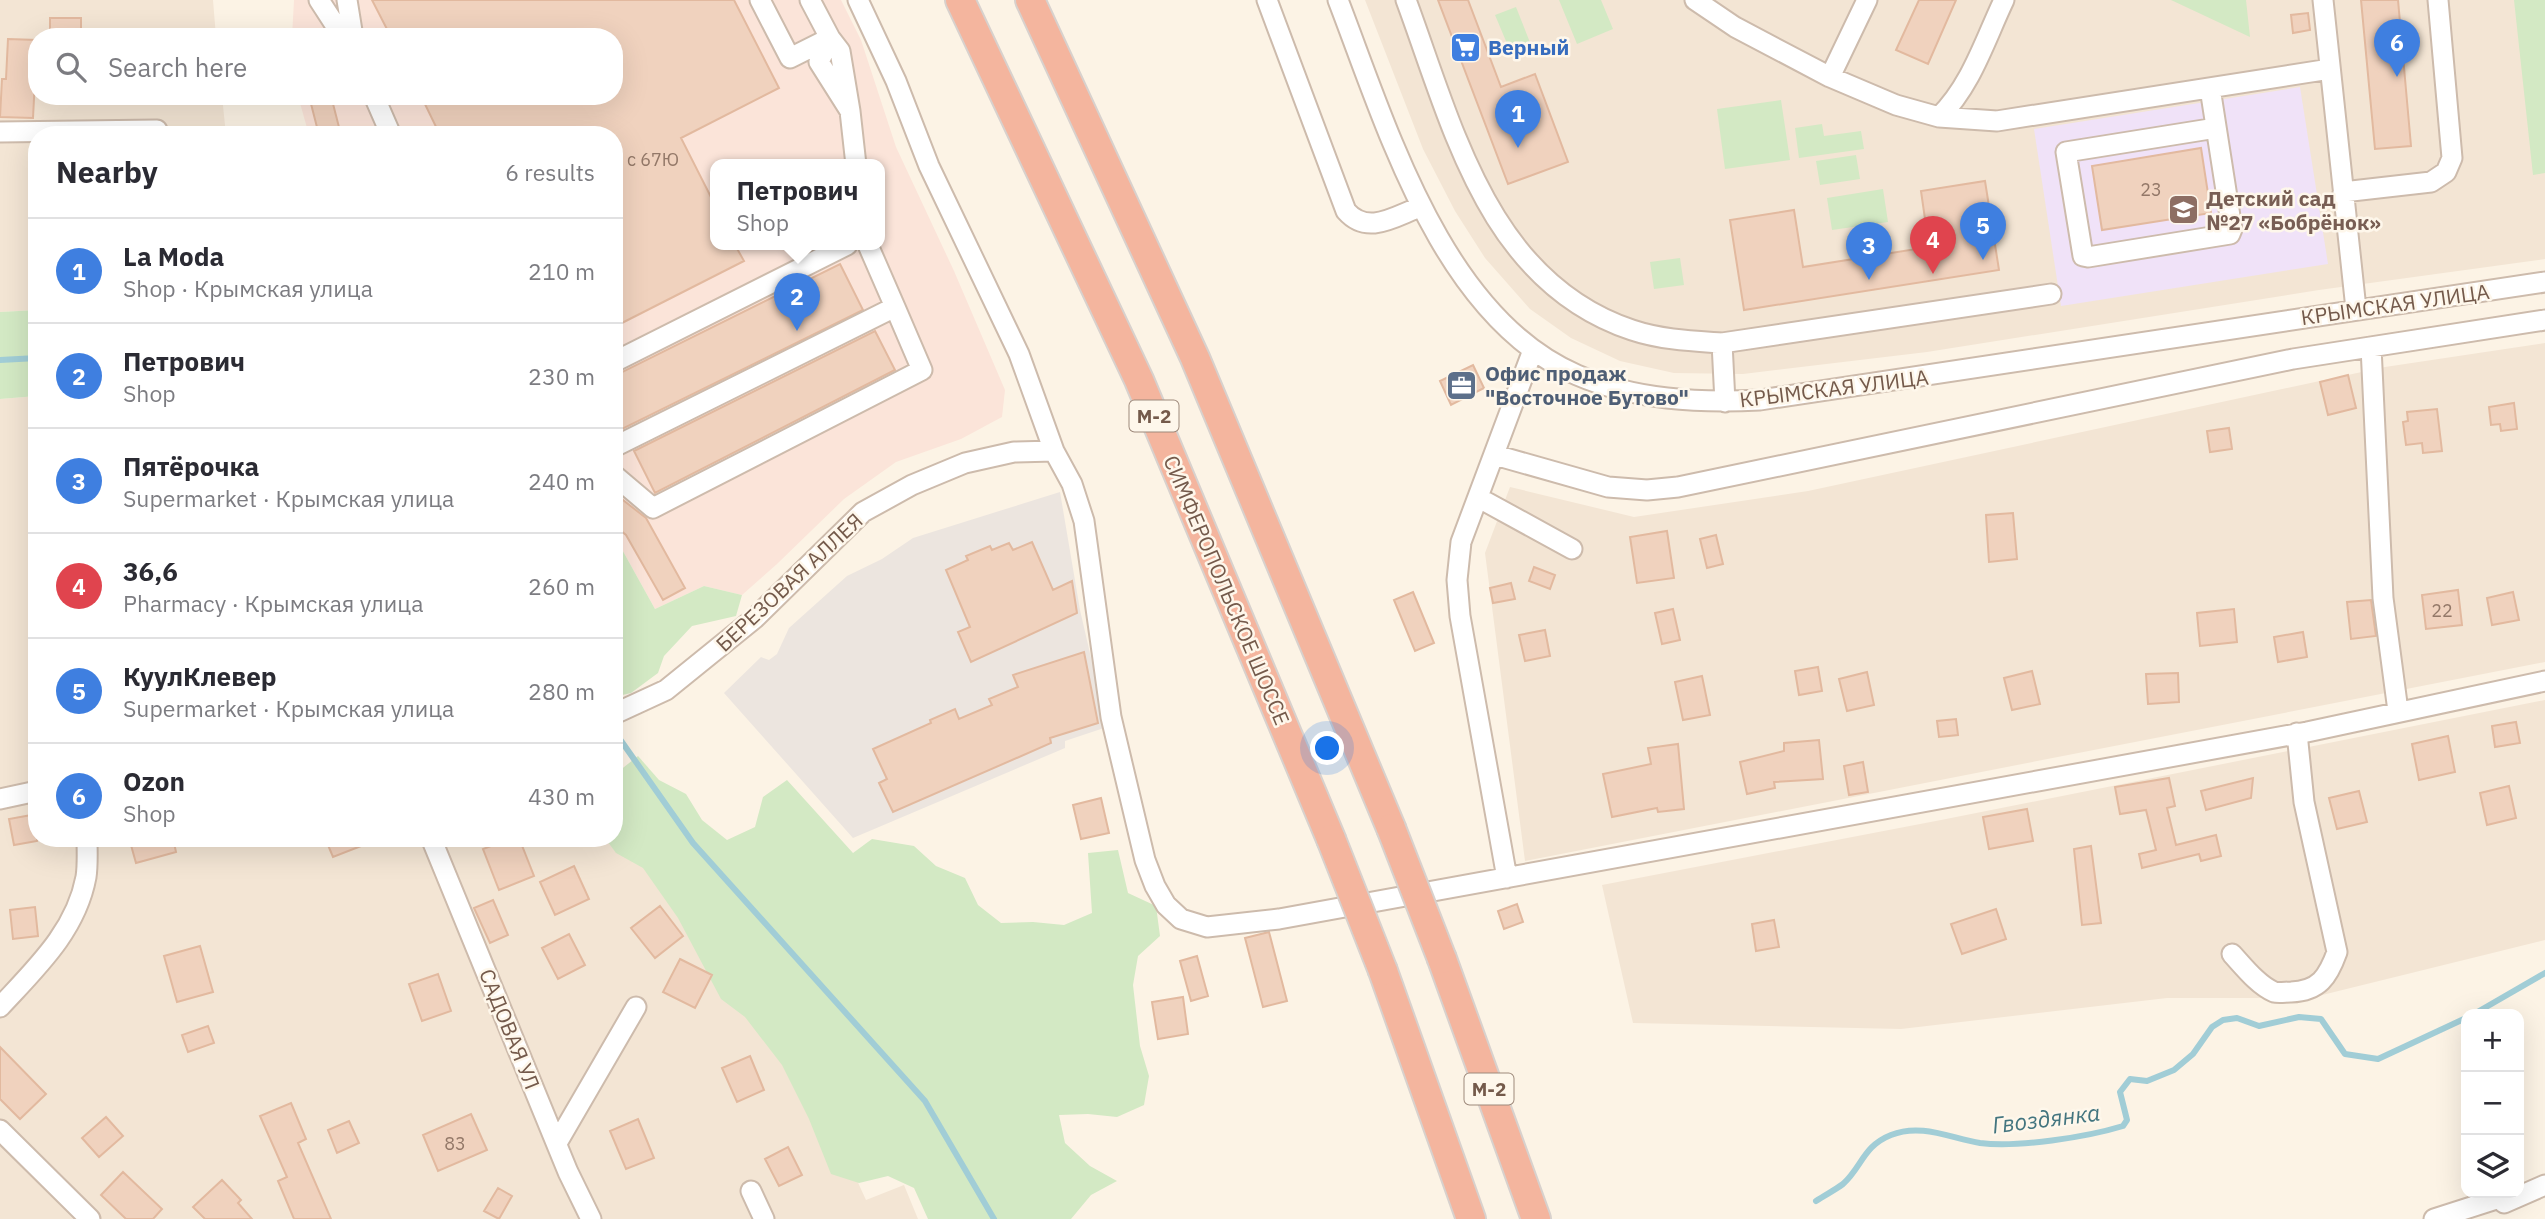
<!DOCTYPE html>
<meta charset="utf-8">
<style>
body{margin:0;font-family:"IBM Plex Sans",sans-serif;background:#f2f2f3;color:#2b2b33}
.controls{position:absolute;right:21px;bottom:21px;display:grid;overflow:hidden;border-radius:14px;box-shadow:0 7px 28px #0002}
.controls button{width:63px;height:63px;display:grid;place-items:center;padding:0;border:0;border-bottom:2px solid #e1e1e2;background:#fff;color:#2b2b33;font:35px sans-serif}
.you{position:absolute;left:1328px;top:749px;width:24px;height:24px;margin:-18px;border:5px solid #fff;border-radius:50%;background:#1a73e8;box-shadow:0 0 0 10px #1a73e833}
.badge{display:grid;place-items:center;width:46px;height:46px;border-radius:50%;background:#7c3aed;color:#fff;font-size:23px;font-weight:700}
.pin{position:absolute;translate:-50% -58px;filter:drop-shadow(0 2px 4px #0008)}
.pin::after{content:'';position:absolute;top:37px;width:24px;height:21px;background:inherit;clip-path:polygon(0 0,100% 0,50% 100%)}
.popup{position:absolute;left:710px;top:159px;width:175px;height:91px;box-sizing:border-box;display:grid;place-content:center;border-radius:14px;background:#fff;filter:drop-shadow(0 2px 5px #0005);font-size:23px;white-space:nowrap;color:#7c7c81}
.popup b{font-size:26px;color:#2b2b33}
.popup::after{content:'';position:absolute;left:50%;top:100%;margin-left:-14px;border:14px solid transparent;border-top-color:#fff}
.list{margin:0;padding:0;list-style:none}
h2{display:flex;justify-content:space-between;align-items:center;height:91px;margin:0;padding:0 28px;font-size:30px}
h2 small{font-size:23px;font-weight:400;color:#7c7c81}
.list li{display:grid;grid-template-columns:46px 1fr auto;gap:21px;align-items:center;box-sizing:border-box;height:105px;padding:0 28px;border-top:2px solid #e1e1e2}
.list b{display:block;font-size:26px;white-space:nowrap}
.list p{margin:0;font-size:23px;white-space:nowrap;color:#7c7c81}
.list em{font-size:23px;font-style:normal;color:#7c7c81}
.icon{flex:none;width:38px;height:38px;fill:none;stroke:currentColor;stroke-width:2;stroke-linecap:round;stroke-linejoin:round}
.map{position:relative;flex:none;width:2545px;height:1219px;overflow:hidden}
.search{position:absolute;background:#fff;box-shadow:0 7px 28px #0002;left:28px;top:28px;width:595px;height:77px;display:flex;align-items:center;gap:18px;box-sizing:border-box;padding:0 24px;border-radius:28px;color:#7c7c81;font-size:26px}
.panel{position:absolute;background:#fff;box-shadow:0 7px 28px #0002;left:28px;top:126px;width:595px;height:721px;border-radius:28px}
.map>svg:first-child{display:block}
.residential{fill:#f3e5d4}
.commercial{fill:#fbe4d9;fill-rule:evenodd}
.industrial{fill:#ece5df}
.education{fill:#f0e2f8}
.green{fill:#d3e9c4}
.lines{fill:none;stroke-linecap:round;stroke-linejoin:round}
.stream{stroke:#a1cdd6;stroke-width:6}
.building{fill:#f0d2be;stroke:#e2b99f;stroke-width:2}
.minor-casing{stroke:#cdbbac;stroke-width:23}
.highway-casing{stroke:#d8d1cd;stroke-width:32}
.minor{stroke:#fff;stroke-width:19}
.highway{stroke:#f4b59e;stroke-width:28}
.highway-bridge-casing{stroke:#d8d1cd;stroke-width:32;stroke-linecap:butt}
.highway-bridge{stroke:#f4b59e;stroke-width:28}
.labels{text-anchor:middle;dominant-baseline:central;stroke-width:5;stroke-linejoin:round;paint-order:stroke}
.number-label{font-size:18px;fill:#937868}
.shield{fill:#fef7eb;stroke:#9d897b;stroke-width:2}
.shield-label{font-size:19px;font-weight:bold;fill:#745a4b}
.shop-label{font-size:21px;font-weight:bold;fill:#366cbe;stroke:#fef7eb;text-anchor:start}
.education-label{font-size:21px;font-weight:bold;fill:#785e54;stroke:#fef7eb;text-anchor:start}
.street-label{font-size:21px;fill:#745a4b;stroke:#fef7eb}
.service-label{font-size:21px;font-weight:bold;fill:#4e5e75;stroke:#fef7eb;text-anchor:start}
.water-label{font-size:23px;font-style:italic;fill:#43757f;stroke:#fef7eb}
</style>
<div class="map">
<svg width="2545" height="1219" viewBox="0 0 2545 1219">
<rect width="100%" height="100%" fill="#fcf3e5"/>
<!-- residential -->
<path class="residential" d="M0,0H213L216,37H37V96H222L226,135H37V310L0,312Z
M1365,0H2545V259L2319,290L1927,352L1743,374L1674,373L1620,361L1571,338L1530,309L1485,258L1455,211L1423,149Z
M2545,343V662L1525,861L1485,553L1510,487L1634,517L1808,491L2385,367Z
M37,396V838H614L714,869L866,1200L904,1185L918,1219H0V399Z
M2545,700V940L2310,998H2167L1901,1029L1633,1023L1602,885L1941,820Z"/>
<!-- commercial -->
<path class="commercial" d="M294,0H841L861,40L896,147L954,271L1005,390L1002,417L961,439L896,462L844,499L777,564L742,595L704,586L655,609L614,535V135H309L298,96H614V37H292ZM715,165H879V245H715Z"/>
<!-- industrial -->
<path class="industrial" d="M1060,492L1080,610L1107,727L1065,741V748L853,838L724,693L761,657L769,660L777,654L789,628L847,576L882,559L913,538Z"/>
<!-- education -->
<path class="education" d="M2300,87L2328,264L2061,306L2034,129Z"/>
<!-- green -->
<path class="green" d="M1559,0H1601L1613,29L1577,44Z
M2171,0H2246L2250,37Z
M2514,0H2545V173L2533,175Z
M1516,7L1531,45L1511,53L1495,15Z
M1781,100L1790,160L1725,169L1717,109Z
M1822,124L1824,136L1861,131L1864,149L1799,158L1795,128Z
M1856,155L1860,179L1820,185L1816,161Z
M1883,189L1888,222L1832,230L1827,198Z
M1680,258L1684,285L1654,289L1650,262Z
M37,310V396L0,399V312Z
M614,535L655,609L704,586L742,595L736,616L692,626L664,656L658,673L631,693L614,697Z
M638,756L659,780L686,794L702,820L727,840L755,827L763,797L787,780L853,853L872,839L914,846L936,866L965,878L978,905L1001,923L1033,922L1064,925L1092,913L1088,853L1118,850L1128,893L1156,906L1160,936L1138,956L1133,985L1140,1046L1149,1076L1144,1105L1117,1117L1088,1114L1059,1115L1065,1143L1090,1166L1117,1181L1091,1195L1071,1219H928L914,1188L888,1176L859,1183L831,1174L809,1119L782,1065L745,1017L721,999L678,918L643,868L616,853L605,838H614V775Z"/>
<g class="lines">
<!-- stream -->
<path class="stream" d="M0,360L37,358
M617,735L693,843L925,1101L994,1219
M2474,1014L2545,973
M1816,1201C1825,1195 1835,1190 1843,1184C1862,1167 1863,1146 1891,1135C1921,1123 1950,1138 1980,1143C2017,1148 2087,1137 2123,1126L2127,1120L2120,1092L2130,1079L2147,1081L2174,1070L2193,1054L2212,1027L2223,1020L2237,1018L2259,1026L2299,1017L2321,1019L2345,1054L2378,1059L2466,1018"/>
</g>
<!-- building -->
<path class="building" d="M372,0H734L779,88L681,138L715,205V245H735L744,261L614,327V135H440L421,96H614V37H391Z
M1438,0H1468L1501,87L1535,74L1568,162L1508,184Z
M1919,0H1956L1928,64L1896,50Z
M2361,0H2398L2411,146L2375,149Z
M2308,13L2310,30L2293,33L2291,15Z
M50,18H81V34H50Z
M8,39L37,40L33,118L0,117L2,79H6Z
M309,96H331L341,135H319Z
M2201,148L2211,213L2102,230L2092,166Z
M1985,181L1999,270L1744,310L1730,220L1794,210L1803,267L1929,247L1921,191Z
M840,264L863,310L614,433V376Z
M875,331L895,370L655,493L634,451Z
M1473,365L1484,388L1451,405L1440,381Z
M2348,375L2356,408L2328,415L2320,382Z
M2514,403L2517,429L2501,431L2500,424L2491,425L2489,407Z
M2437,409L2442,451L2423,453L2422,443L2406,445L2403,422L2408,421L2407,412Z
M2229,428L2232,449L2210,452L2207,431Z
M614,493L646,518L685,588L663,600L626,535L614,525Z
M2013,513L2017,559L1989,562L1986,515Z
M1667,531L1674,578L1637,583L1630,537Z
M1716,535L1723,564L1707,568L1700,539Z
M1032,542L1053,590L1072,581L1077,613L971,662L958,632L970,627L946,570L968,560L966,556L990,546L992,550L1009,543L1013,550Z
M1534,567L1555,575L1550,589L1529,581Z
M1511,583L1515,599L1493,603L1490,588Z
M2458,590L2462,625L2426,629L2422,595Z
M1413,592L1434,643L1415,651L1394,600Z
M2513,592L2519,620L2492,625L2487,598Z
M2371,600L2376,636L2351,639L2347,602Z
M1673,609L1680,640L1662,644L1655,613Z
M2234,609L2237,642L2200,646L2197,613Z
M1545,630L1550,656L1525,661L1519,635Z
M2303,632L2307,657L2278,662L2274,637Z
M1084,652L1098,723L1050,738L1051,743L893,812L879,783L887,779L873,749L931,723L930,720L955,709L959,719L992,705L989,699L1018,687L1013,675Z
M1818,667L1822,691L1799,695L1795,671Z
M2032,671L2040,704L2012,710L2004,678Z
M1867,672L1874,705L1847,711L1839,679Z
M2178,673L2179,702L2148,704L2146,674Z
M1702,676L1710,715L1683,720L1675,682Z
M1956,719L1958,735L1939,737L1937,721Z
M2516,722L2520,743L2495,747L2492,726Z
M2448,736L2455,772L2419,780L2412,744Z
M1819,740L1823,779L1774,782L1775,788L1747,794L1740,762L1784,751V743Z
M1678,744L1684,809L1658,812L1657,808L1612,817L1603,774L1651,764L1648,748Z
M1863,762L1868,792L1849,795L1844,766Z
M2169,778L2175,806L2167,808L2176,845L2216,835L2221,856L2201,861L2199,854L2142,868L2139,854L2156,850L2146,810L2120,814L2115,787Z
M2253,778L2251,798L2206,810L2201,791Z
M2509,786L2516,818L2487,825L2480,793Z
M2359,791L2367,822L2337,829L2329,798Z
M1101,798L1109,833L1081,839L1073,805Z
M2027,809L2033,841L1989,849L1983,817Z
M37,814V841L14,845L9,819Z
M129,838H173L176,852L136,863Z
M325,838H379V839L333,857Z
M512,838H519L534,876L499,890L483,849Z
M2091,846L2101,923L2082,925L2074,849Z
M574,866L589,899L555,915L540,882Z
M493,900L508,935L490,943L474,908Z
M1517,904L1523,922L1504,929L1498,911Z
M660,906L683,936L655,958L631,928Z
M35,907L38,936L13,939L10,910Z
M1996,909L2006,939L1962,954L1951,924Z
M1774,920L1779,947L1756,951L1752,924Z
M1269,932L1287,1001L1263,1007L1245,938Z
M569,934L585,965L558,979L542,948Z
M200,946L213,992L177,1002L164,956Z
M1197,956L1208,996L1191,1001L1180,961Z
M680,959L712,975L695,1008L663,992Z
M438,974L451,1011L422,1021L409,984Z
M1183,997L1188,1034L1158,1039L1152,1002Z
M208,1026L214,1043L188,1052L182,1035Z
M0,1047L46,1094L20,1119L0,1099Z
M750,1056L764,1090L737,1102L722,1068Z
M291,1103L306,1139L298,1143L331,1219H294L278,1181L287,1177L260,1116Z
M471,1114L487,1150L438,1171L423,1135Z
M106,1117L123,1136L99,1157L82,1138Z
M638,1119L654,1158L626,1169L610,1131Z
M349,1121L359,1143L337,1153L328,1130Z
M788,1147L802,1175L779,1186L765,1159Z
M123,1172L162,1209L153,1219H126L101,1195Z
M222,1180L241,1200L238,1203L252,1219H205L193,1207Z
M498,1188L512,1196L499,1219L484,1211Z"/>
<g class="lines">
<defs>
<path id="minor" d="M319,0L343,37
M347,0L353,37
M760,0L790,58L830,38L810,0
M858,0L896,81L929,166L1019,354L1054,451L1072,484L1084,521L1111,717L1145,860L1155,886L1166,905L1181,919L1207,927L1279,919L2307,732L2545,681
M1267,0L1346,211C1368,236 1395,216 1420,207
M1338,0C1387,127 1442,317 1577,375C1635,400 1698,403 1760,400L2545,282
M1406,0C1453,127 1488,282 1632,330C1662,340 1692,341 1722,343L2051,294
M1695,0L1735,27L1830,77L1896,105L1939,117L1997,121L2330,69
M2323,0L2356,309
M830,38L840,51L850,111L819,62Z
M1830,77L1867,0
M2210,88L2232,229L2230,234L2088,257L2083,256L2066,152L2216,128
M374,96L391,135
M850,111L856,165
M1939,117C1971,86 1985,40 2004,0
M0,132L157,130
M2343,192L2431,182L2446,172L2452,158L2438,0
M1722,343L1725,402
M2371,347L2383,598L2398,711
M614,362L847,245
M614,447L895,307L868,245
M1495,455L1608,487L1647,490L1678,487L2293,359L2545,320
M614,475L653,508L922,370L895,307
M1479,498L1572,549
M614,714L666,690L755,618L863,512L912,485L965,463L1014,452L1054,451
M0,799L37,791
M431,838L568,1172L591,1219
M1507,878L1460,616L1457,580L1461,542L1533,350
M2232,954C2244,967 2258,985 2274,992C2278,993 2286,992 2291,992C2319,991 2328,977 2337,952L2304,802L2297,733
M0,1007C36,968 76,931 86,877C88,864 87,851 87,838
M0,1130L90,1219
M557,1143L636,1007
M751,1191L764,1219
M2504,1203L2545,1185
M2434,1219L2515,1193"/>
<path id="highway" d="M960,0L1139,380L1331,839
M1030,0L1195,358L1391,828
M1442,959L1536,1219
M1383,971L1471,1219"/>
</defs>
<!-- minor casing -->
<use href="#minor" class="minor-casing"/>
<!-- highway casing -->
<use href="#highway" class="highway-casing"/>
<!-- minor -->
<use href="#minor" class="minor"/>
<!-- highway -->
<use href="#highway" class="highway"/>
<defs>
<path id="highway-bridge" d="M1391,828L1442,959
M1331,839L1383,971"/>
</defs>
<!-- highway-bridge casing -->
<use href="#highway-bridge" class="highway-bridge-casing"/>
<!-- highway-bridge -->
<use href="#highway-bridge" class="highway-bridge"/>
</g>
<!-- icons -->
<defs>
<symbol id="supermarket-square" viewBox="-11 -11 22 22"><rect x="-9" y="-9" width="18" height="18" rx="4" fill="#3f7fe0" stroke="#fef7eb"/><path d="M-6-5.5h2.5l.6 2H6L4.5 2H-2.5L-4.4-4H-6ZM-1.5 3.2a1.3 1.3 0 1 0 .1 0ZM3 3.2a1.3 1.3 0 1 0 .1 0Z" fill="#fff"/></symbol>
<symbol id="school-square" viewBox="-11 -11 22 22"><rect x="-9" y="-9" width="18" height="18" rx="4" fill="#8d6e63" stroke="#fef7eb"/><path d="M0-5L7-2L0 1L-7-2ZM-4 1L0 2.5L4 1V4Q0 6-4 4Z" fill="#fff"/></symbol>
<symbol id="office-square" viewBox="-11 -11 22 22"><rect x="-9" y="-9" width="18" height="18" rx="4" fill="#5c6f8a" stroke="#fef7eb"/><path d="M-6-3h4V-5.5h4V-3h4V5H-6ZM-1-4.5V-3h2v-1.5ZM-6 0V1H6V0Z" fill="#fff"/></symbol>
</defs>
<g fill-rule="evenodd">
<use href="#supermarket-square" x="1448" y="30" width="35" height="35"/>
<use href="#school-square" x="2166" y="192" width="35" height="35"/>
<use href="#office-square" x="1444" y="368" width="35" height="35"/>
</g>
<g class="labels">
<!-- number labels -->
<g class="number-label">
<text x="653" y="159">с 67Ю</text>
<text x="2151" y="189">23</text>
<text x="2442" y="610">22</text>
<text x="455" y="1143">83</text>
</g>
<!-- shield labels -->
<g class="shield">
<rect x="1129.5" y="400.5" width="49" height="31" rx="5"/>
<rect x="1464.5" y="1073.5" width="49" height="31" rx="5"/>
</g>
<g class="shield-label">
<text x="1154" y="416">М-2</text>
<text x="1489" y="1089">М-2</text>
</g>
<!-- shop labels -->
<g class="shop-label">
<text x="1488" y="47">Верный</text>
</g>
<!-- education labels -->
<g class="education-label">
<text x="2206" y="198">Детский сад<tspan x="2206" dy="24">№27 «Бобрёнок»</tspan></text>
</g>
<!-- street labels -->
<g class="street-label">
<text transform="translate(2395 304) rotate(-8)">КРЫМСКАЯ УЛИЦА</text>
<text transform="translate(1834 388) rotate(-7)">КРЫМСКАЯ УЛИЦА</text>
<text transform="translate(789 582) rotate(-43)">БЕРЕЗОВАЯ АЛЛЕЯ</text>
<text transform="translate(1227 590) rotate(67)">СИМФЕРОПОЛЬСКОЕ ШОССЕ</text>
<text transform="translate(510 1029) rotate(68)">САДОВАЯ УЛ</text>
</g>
<!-- service labels -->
<g class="service-label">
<text x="1485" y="373">Офис продаж<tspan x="1485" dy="24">"Восточное Бутово"</tspan></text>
</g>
<!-- water labels -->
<g class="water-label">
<text transform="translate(2046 1118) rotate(-7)">Гвоздянка</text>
</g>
</g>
</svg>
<div class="controls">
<button>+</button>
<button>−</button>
<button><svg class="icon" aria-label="layers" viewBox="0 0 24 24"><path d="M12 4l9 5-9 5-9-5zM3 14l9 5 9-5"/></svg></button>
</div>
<div class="you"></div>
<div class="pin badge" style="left:1518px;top:148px;background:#3f7fe0">1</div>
<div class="pin badge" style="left:797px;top:331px;background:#3f7fe0">2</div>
<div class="popup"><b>Петрович</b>Shop</div>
<div class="pin badge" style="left:1869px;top:280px;background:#3f7fe0">3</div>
<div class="pin badge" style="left:1933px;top:274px;background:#e0444e">4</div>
<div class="pin badge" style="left:1983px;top:260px;background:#3f7fe0">5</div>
<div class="pin badge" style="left:2397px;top:77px;background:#3f7fe0">6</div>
<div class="search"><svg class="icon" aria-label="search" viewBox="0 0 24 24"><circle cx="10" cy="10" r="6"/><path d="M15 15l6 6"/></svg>Search here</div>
<section class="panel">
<h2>Nearby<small>6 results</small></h2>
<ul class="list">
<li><span class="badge" style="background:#3f7fe0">1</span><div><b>La Moda</b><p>Shop · Крымская улица</p></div><em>210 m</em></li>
<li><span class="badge" style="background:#3f7fe0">2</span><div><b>Петрович</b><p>Shop</p></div><em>230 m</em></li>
<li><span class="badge" style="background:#3f7fe0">3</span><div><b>Пятёрочка</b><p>Supermarket · Крымская улица</p></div><em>240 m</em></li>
<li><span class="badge" style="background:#e0444e">4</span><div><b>36,6</b><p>Pharmacy · Крымская улица</p></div><em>260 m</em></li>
<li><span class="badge" style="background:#3f7fe0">5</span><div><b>КуулКлевер</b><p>Supermarket · Крымская улица</p></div><em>280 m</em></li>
<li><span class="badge" style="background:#3f7fe0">6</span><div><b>Ozon</b><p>Shop</p></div><em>430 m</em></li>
</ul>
</section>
</div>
